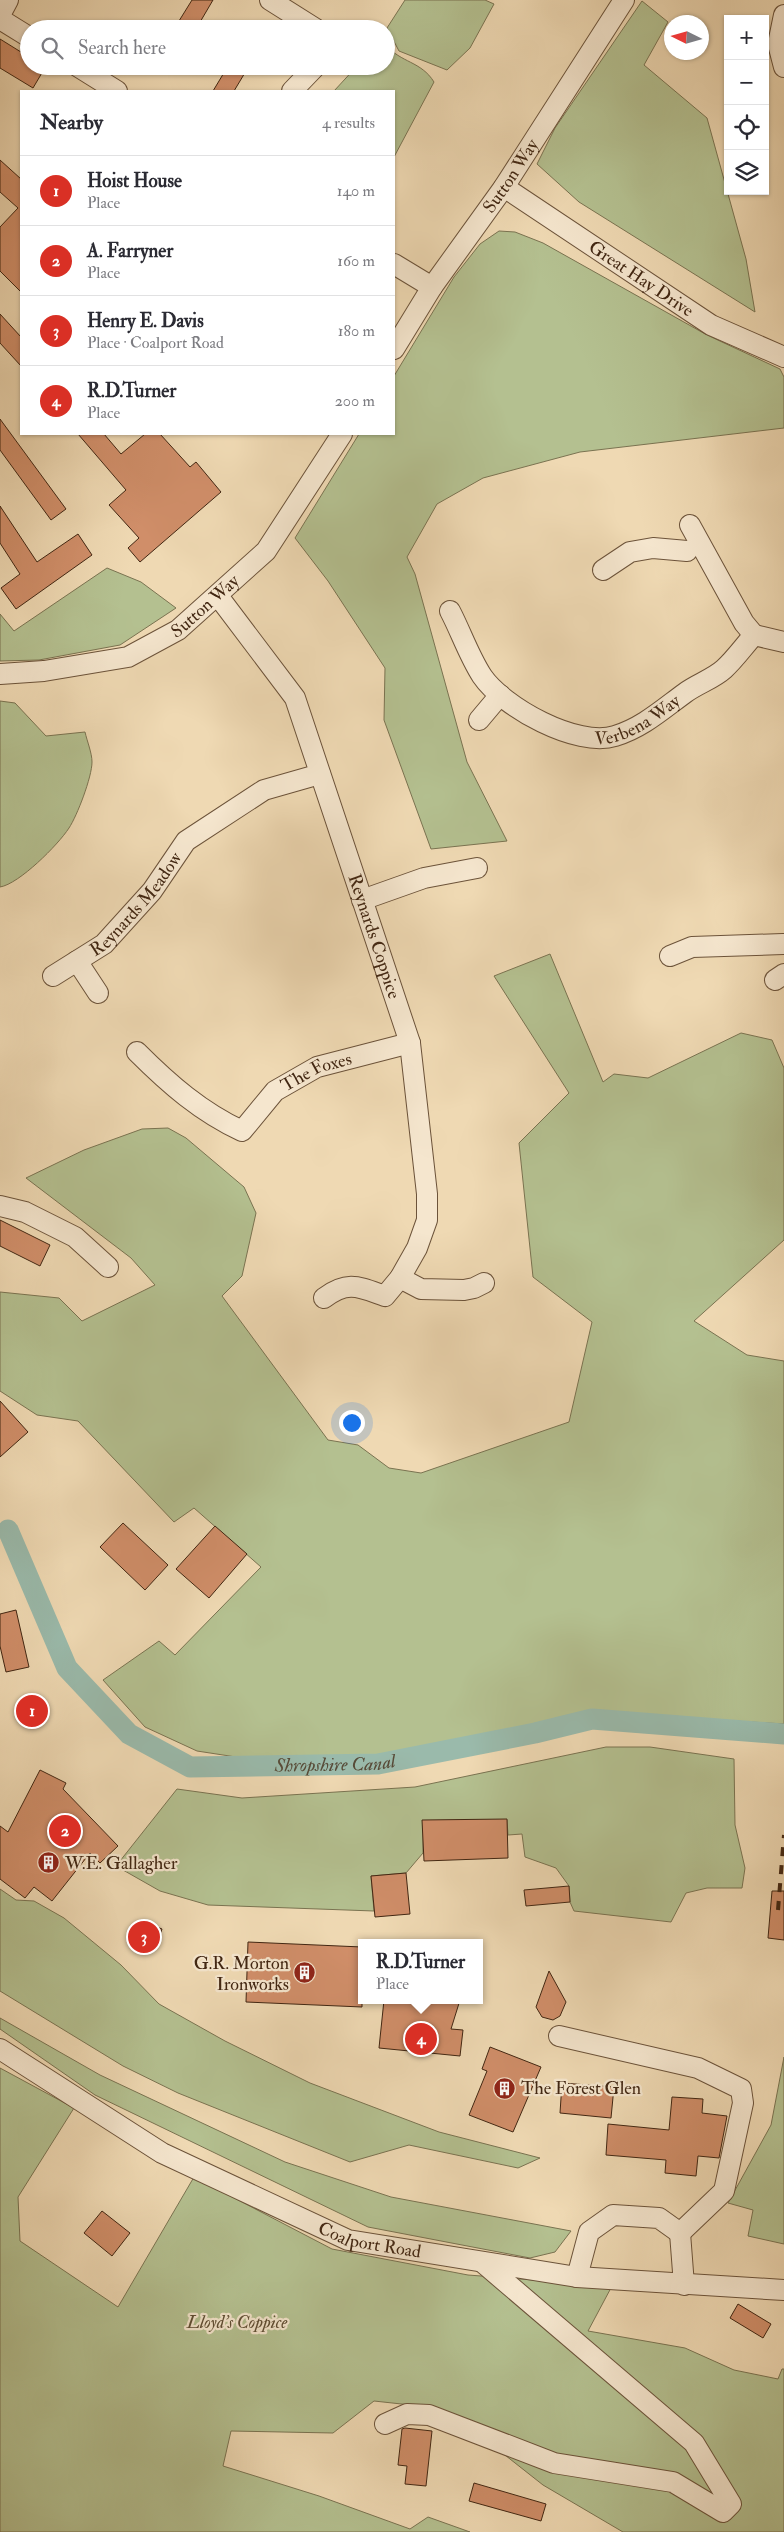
<!DOCTYPE html>
<meta charset="utf-8">
<style>
body{margin:0;font-family:"IM FELL Double Pica",serif;background:#f2f2f3;color:#2b2b33}
.controls{position:absolute;right:15px;top:15px;display:grid;overflow:hidden;border-radius:0px;box-shadow:0 1px 4px #0004}
.controls button{width:45px;height:45px;display:grid;place-items:center;padding:0;border:0;border-bottom:1px solid #e1e1e2;background:#fff;color:#2b2b33;font:25px sans-serif}
.compass{position:absolute;left:664px;top:15px;width:45px;height:45px;border-radius:50%;background:#fff;box-shadow:0 1px 4px #0004;rotate:275deg}
.you{position:absolute;left:351px;top:1422px;width:18px;height:18px;margin:-12px;border:4px solid #fff;border-radius:50%;background:#1a73e8;box-shadow:0 0 0 8px #1a73e833}
.badge{display:grid;place-items:center;width:32px;height:32px;border-radius:50%;background:#d93025;color:#fff;font-size:16px;font-weight:700}
.pin{position:absolute;translate:-50% -50%;border:2px solid #fff;box-shadow:0 1px 5px #0006}
.popup{position:absolute;left:358px;top:1939px;width:125px;height:65px;box-sizing:border-box;display:grid;place-content:center;border-radius:0px;background:#fff;filter:drop-shadow(0 1px 4px #0005);font-size:16px;white-space:nowrap;color:#7c7c81}
.popup b{font-size:19px;color:#2b2b33}
.popup::after{content:'';position:absolute;left:50%;top:100%;margin-left:-10px;border:10px solid transparent;border-top-color:#fff}
.list{margin:0;padding:0;list-style:none}
h2{display:flex;justify-content:space-between;align-items:center;height:65px;margin:0;padding:0 20px;font-size:21px}
h2 small{font-size:16px;font-weight:400;color:#7c7c81}
.list li{display:grid;grid-template-columns:32px 1fr auto;gap:15px;align-items:center;box-sizing:border-box;height:70px;padding:0 20px;border-top:1px solid #e1e1e2}
.list b{display:block;font-size:19px;white-space:nowrap}
.list p{margin:0;font-size:16px;white-space:nowrap;color:#7c7c81}
.list em{font-size:16px;font-style:normal;color:#7c7c81}
.icon{flex:none;width:28px;height:28px;fill:none;stroke:currentColor;stroke-width:2;stroke-linecap:round;stroke-linejoin:round}
.map{position:relative;flex:none;width:784px;height:2532px;overflow:hidden}
.search{position:absolute;background:#fff;box-shadow:0 1px 4px #0004;left:20px;top:20px;width:375px;height:55px;display:flex;align-items:center;gap:12px;box-sizing:border-box;padding:0 18px;border-radius:28px;color:#7c7c81;font-size:19px}
.panel{position:absolute;background:#fff;box-shadow:0 1px 4px #0004;left:20px;top:90px;width:375px;height:345px;border-radius:0px}
.map>svg:first-child{display:block}
.green{fill:#b4c090;stroke:#7a7351}
.lines{fill:none;stroke-linecap:round;stroke-linejoin:round}
.canal{stroke:#9abaab;stroke-width:21}
.building{fill:#d08e69;stroke:#412612}
.minor-casing{stroke:#6c533a;stroke-width:22}
.minor{stroke:#f5e6ce;stroke-width:20}
.rail{stroke:#412612;stroke-width:4;stroke-dasharray:9 9;stroke-linecap:butt}
.labels{text-anchor:middle;dominant-baseline:central;stroke-width:4.5;stroke-linejoin:round;paint-order:stroke}
.street-label{font-size:18px;fill:#412612;stroke:#f5e6ce}
.poi-label{font-size:18px;fill:#412612;stroke:#f5e6ce;text-anchor:start}
.park-label{font-size:18px;font-style:italic;fill:#5e4c32;stroke:#f5e6ce}
.water-label{font-size:19px;font-style:italic;fill:#574b38;stroke:#f5e6ce}
</style>
<div class="map">
<svg width="784" height="2532" viewBox="0 0 784 2532">
<rect width="100%" height="100%" fill="#efd9b3"/>
<filter id="stains"><feTurbulence type="fractalNoise" baseFrequency=".004" numOctaves="4"/><feColorMatrix values="0 0 0 0 .2 0 0 0 0 .09 0 0 0 0 .02 0 0 0 .5 -.17"/></filter>
<radialGradient id="worn" r=".72"><stop offset=".6" stop-color="#630" stop-opacity="0"/><stop offset="1" stop-color="#630" stop-opacity=".3"/></radialGradient>
<!-- green -->
<path class="green" d="M405,0H485L494,4L470,48L447,70L399,51L387,28Z
M642,1L668,22L644,65L707,118L746,259L755,312L579,202L537,164L555,128Z
M386,45C401,63 421,61 434,82L394,157V91H334L357,66H386Z
M499,231L515,232L543,243L707,335L780,369L784,377V428L580,452L483,478L437,504L407,557L415,574L467,762L507,841L431,849L384,720L385,668L328,581L295,538L359,434H394V376L454,277L480,244Z
M107,568L141,582L176,608L120,645L39,660L0,661V614L14,631Z
M0,701L15,703L46,736L85,732C87,741 92,753 92,762C92,777 77,816 69,828C58,845 19,884 0,887Z
M550,954L603,1082L614,1074L648,1078L741,1033L772,1040L784,1068V1240L694,1321L747,1355L784,1361V1724L632,1715H569L486,1744L373,1761H262L197,1751L145,1727L103,1680L159,1641L175,1655L261,1567L194,1508L174,1522L78,1421L37,1415L0,1391V1292L59,1298L82,1321L155,1285L131,1258L26,1178L84,1150L142,1129L168,1128L186,1138L244,1187L256,1213L242,1276L222,1296L328,1440L358,1445L389,1468L421,1473L569,1422L592,1322L533,1277L519,1143L569,1093L494,976Z
M606,1747H650L734,1759L735,1825L745,1868L742,1888H707L686,1893L671,1922L574,1911L570,1902L569,1886L556,1868L525,1857L522,1834L508,1835L507,1820L423,1821V1853L406,1873L371,1876L374,1911L208,1905L160,1891L116,1866L177,1789L242,1798L415,1787Z
M0,1889L16,1900L34,1901L64,1918L121,1965L159,2004L225,2041L310,2083L439,2132L540,2158L518,2168L409,2145L350,2162L178,2093L123,2066L0,1991Z
M0,2018L100,2075L285,2162L391,2197L571,2231L555,2252L530,2258L368,2227L95,2095L0,2029Z
M784,2057V2244L748,2236L753,2210L728,2203L771,2125Z
M0,2068L74,2108L18,2197L20,2241L118,2307L194,2177L332,2249L468,2275L612,2286L588,2331L685,2348L734,2370L778,2379L782,2369H784V2532H623L543,2485L463,2422L429,2407L374,2401L333,2433L231,2431L223,2466L319,2496L410,2529L428,2517L470,2532H0Z"/>
<g class="lines">
<!-- canal -->
<path class="canal" id="s1" d="M8,1530L67,1668L129,1734L190,1767L378,1764L535,1733L592,1719L784,1734"/>
</g>
<!-- building -->
<path class="building" d="M192,0H213L196,29H174Z
M0,39L29,57V66H46L33,88L0,68Z
M228,66H249L234,91H213Z
M0,160L21,179V292L0,271V227L18,208L0,192Z
M0,314L21,337V366L0,343Z
M0,419L66,509L51,520L0,450Z
M78,434H104L121,454L145,434H160L190,467L196,462L221,492L140,562L128,548L139,538L109,505L126,490Z
M0,506L37,562L78,534L92,555L16,609L1,588L20,574L0,543Z
M0,1220L50,1245L40,1266L0,1246Z
M0,1401L28,1432L0,1457Z
M123,1523L168,1565L145,1590L100,1547Z
M215,1526L247,1554L209,1598L176,1569Z
M16,1610L29,1667L6,1672L0,1646V1614Z
M29,1697L47,1713L34,1726L17,1710Z
M40,1770L66,1783L63,1789L118,1846L100,1863L90,1853L52,1901L34,1887L25,1898L0,1879V1826L8,1832Z
M507,1819L508,1858L424,1861L422,1820Z
M406,1873L410,1914L375,1917L371,1876Z
M569,1886L570,1902L526,1906L524,1890Z
M772,1891H784V1940L768,1938Z
M140,1920L162,1929L154,1951L132,1943Z
M248,1942L362,1947V2007L246,2002Z
M549,1971L566,2002L560,2016L553,2020L542,2017L536,2007Z
M384,2000H460L451,2029L463,2030L460,2056L379,2048Z
M490,2047L541,2067L513,2132L469,2115L487,2071L482,2069Z
M562,2083L614,2087L611,2118L560,2113Z
M672,2097L703,2099L702,2113L727,2116L719,2158L698,2156L696,2176L665,2173L666,2160L606,2155L608,2124L669,2130Z
M102,2211L130,2233L112,2256L84,2233Z
M738,2304L771,2324L763,2338L730,2318Z
M405,2428L432,2431L426,2486L405,2484L407,2466L398,2465L402,2429Z
M474,2483L546,2504L541,2521L469,2501Z"/>
<g class="lines">
<defs>
<g id="minor">
<path d="M270,0L316,29"/>
<path d="M0,15L8,0"/>
<path d="M784,15L778,44L784,67"/>
<path d="M0,19L29,37"/>
<path d="M77,66L117,91"/>
<path d="M292,91L316,66"/>
<path id="s2" d="M504,187L711,325L784,357"/>
<path d="M394,264L432,287"/>
<path id="s3" d="M394,349L432,287L504,187L624,0"/>
<path d="M690,525L744,623L754,635"/>
<path d="M603,570L630,552L653,548L687,551"/>
<path id="s4" d="M218,596L295,698L410,1043L427,1194V1220L417,1248L400,1278L385,1296C359,1287 348,1280 324,1298"/>
<path id="s5" d="M450,611C461,632 469,656 482,676C503,707 577,748 615,736C642,728 663,709 685,693C697,684 713,679 724,669C735,659 744,646 754,635"/>
<path d="M754,635L784,642"/>
<path id="s6" d="M0,674L44,671L128,657L178,630L266,551L342,434"/>
<path d="M479,720L500,695"/>
<path d="M362,900L424,878L477,868"/>
<path d="M670,956L692,947L783,944"/>
<path d="M77,961L98,993"/>
<path id="s7" d="M53,976L104,944L152,891L186,841L264,790L320,774"/>
<path d="M775,980L784,974"/>
<path id="s8" d="M137,1052C169,1084 201,1112 242,1131L275,1091L317,1067L410,1043"/>
<path d="M0,1206L25,1212L75,1237L108,1267"/>
<path d="M400,1278L421,1289L464,1290L474,1288L484,1283"/>
<path d="M559,2036L698,2068L741,2089L743,2103L724,2191L680,2233"/>
<path id="s9" d="M0,2049L162,2153L348,2240L577,2277L784,2290"/>
<path d="M680,2233L684,2285"/>
<path d="M577,2277L589,2232L613,2215L659,2218L680,2233"/>
<path d="M385,2424L407,2414L429,2415L554,2463L673,2482L723,2512L731,2504L694,2443L482,2262"/>
</g>
</defs>
<!-- minor casing -->
<use href="#minor" class="minor-casing"/>
<!-- minor -->
<use href="#minor" class="minor"/>
<!-- rail -->
<path class="rail" d="M778,1910L784,1835"/>
</g>
<!-- icons -->
<defs>
<symbol id="building-disc" viewBox="-11 -11 22 22"><circle r="9.5" fill="#8f2418" stroke="#f5e6ce"/><path d="M-4-6H4V6H1V3H-1V6H-4ZM-2.5-4.3h1.7v1.8h-1.7ZM.8-4.3h1.7v1.8H.8ZM-2.5-1h1.7V.8h-1.7ZM.8-1h1.7V.8H.8Z" fill="#fff"/></symbol>
</defs>
<g fill-rule="evenodd">
<use href="#building-disc" x="36" y="1850" width="25" height="25"/>
<use href="#building-disc" x="292" y="1960" width="25" height="25"/>
<use href="#building-disc" x="492" y="2076" width="25" height="25"/>
</g>
<g class="labels">
<!-- street labels -->
<g class="street-label">
<text stroke="none"><textPath href="#s3" startOffset="209">Sutton Way</textPath></text>
<text stroke="none"><textPath href="#s2" startOffset="165">Great Hay Drive</textPath></text>
<text stroke="none"><textPath href="#s6" startOffset="222">Sutton Way</textPath></text>
<text stroke="none"><textPath href="#s5" startOffset="251">Verbena Way</textPath></text>
<text stroke="none"><textPath href="#s7" startOffset="111">Reynards Meadow</textPath></text>
<text stroke="none"><textPath href="#s4" startOffset="379">Reynards Coppice</textPath></text>
<text stroke="none"><textPath href="#s8" startOffset="230">The Foxes</textPath></text>
<text stroke="none"><textPath href="#s9" startOffset="419">Coalport Road</textPath></text>
</g>
<!-- poi labels -->
<g class="poi-label">
<text x="65" y="1863">W.E. Gallagher</text>
<text x="289" y="1963" text-anchor="end">G.R. Morton<tspan x="289" dy="21">Ironworks</tspan></text>
<text x="521" y="2088">The Forest Glen</text>
</g>
<!-- park labels -->
<g class="park-label">
<text x="237" y="2322">Lloyd's Coppice</text>
</g>
<!-- water labels -->
<g class="water-label">
<text stroke="none"><textPath href="#s1" startOffset="455">Shropshire Canal</textPath></text>
</g>
</g>
<rect width="100%" height="100%" filter="url(#stains)"/>
<rect width="100%" height="100%" fill="url(#worn)"/>
</svg>
<div class="controls">
<button>+</button>
<button>−</button>
<button><svg class="icon" aria-label="locate" viewBox="0 0 24 24"><circle cx="12" cy="12" r="6"/><path d="M12 2v4M12 18v4M2 12h4M18 12h4"/></svg></button>
<button><svg class="icon" aria-label="layers" viewBox="0 0 24 24"><path d="M12 4l9 5-9 5-9-5zM3 14l9 5 9-5"/></svg></button>
</div>
<svg class="compass" viewBox="-18 -18 36 36"><path d="M0-13l5 13h-10z" fill="#e53935"/><path d="M0 13l5-13h-10z" fill="#7c7c81"/></svg>
<div class="you"></div>
<div class="pin badge" style="left:32px;top:1711px">1</div>
<div class="pin badge" style="left:65px;top:1831px">2</div>
<div class="pin badge" style="left:144px;top:1937px">3</div>
<div class="pin badge" style="left:421px;top:2039px">4</div>
<div class="popup"><b>R.D.Turner</b>Place</div>
<div class="search"><svg class="icon" aria-label="search" viewBox="0 0 24 24"><circle cx="10" cy="10" r="6"/><path d="M15 15l6 6"/></svg>Search here</div>
<section class="panel">
<h2>Nearby<small>4 results</small></h2>
<ul class="list">
<li><span class="badge">1</span><div><b>Hoist House</b><p>Place</p></div><em>140 m</em></li>
<li><span class="badge">2</span><div><b>A. Farryner</b><p>Place</p></div><em>160 m</em></li>
<li><span class="badge">3</span><div><b>Henry E. Davis</b><p>Place · Coalport Road</p></div><em>180 m</em></li>
<li><span class="badge">4</span><div><b>R.D.Turner</b><p>Place</p></div><em>200 m</em></li>
</ul>
</section>
</div>
